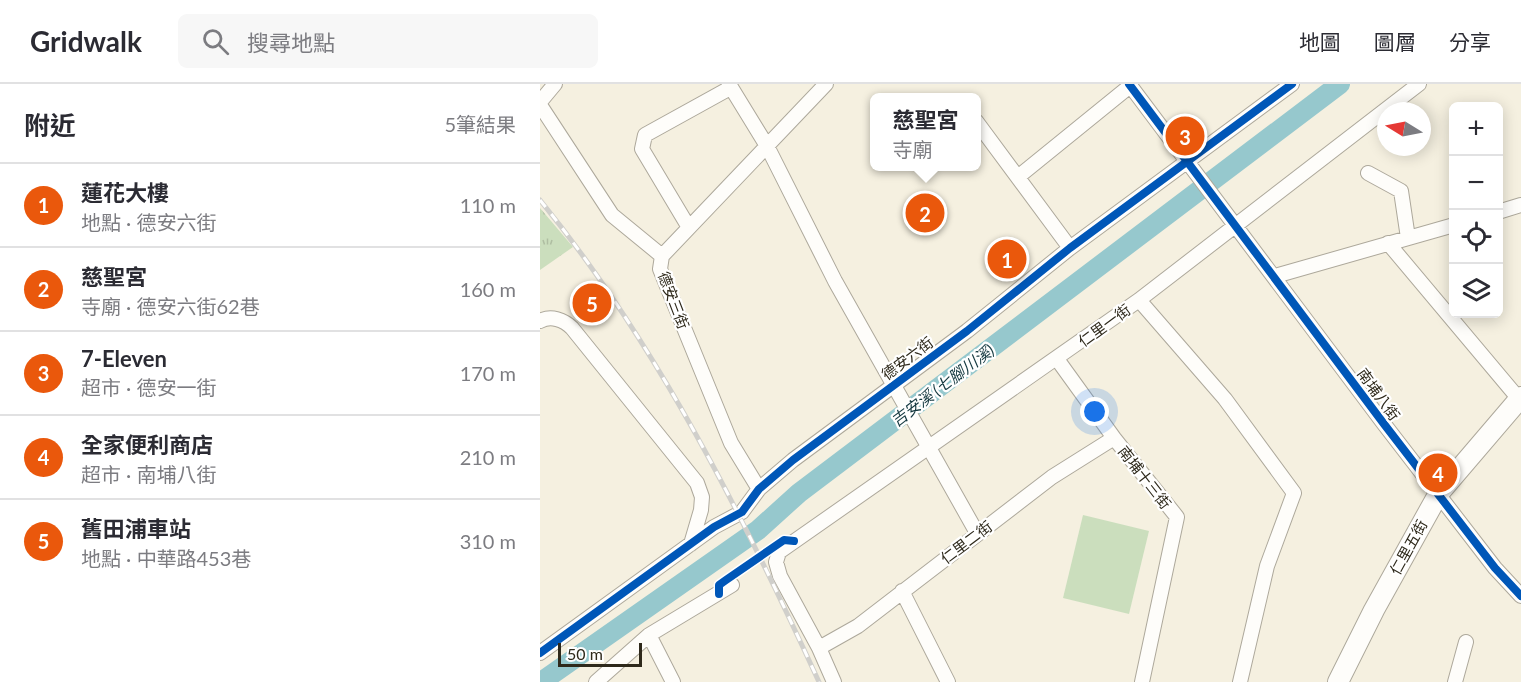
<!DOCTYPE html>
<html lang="zh-TW">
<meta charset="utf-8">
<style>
body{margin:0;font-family:Lato,"Noto Sans TC",sans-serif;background:#f7f7f7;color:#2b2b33}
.controls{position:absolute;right:18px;top:18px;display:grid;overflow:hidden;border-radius:9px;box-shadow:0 3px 15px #0003}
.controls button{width:54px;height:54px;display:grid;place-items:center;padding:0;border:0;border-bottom:2px solid #e1e1e2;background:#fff;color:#2b2b33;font:30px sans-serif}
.compass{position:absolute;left:837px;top:18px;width:54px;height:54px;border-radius:50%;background:#fff;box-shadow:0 3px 15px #0003;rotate:280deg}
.scale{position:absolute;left:18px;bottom:15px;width:84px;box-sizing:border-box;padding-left:6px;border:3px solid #2e291b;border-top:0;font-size:16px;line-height:21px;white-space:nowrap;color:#2e291b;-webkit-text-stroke:4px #fff;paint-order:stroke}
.you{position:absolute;left:555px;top:328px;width:21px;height:21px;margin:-15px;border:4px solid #fff;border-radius:50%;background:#1a73e8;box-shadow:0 0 0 9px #1a73e833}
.badge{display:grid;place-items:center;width:39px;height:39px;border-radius:50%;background:#ea580c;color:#fff;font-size:20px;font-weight:700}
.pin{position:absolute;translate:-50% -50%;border:3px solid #fff;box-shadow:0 2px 6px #0006}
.popup{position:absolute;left:330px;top:9px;width:111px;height:78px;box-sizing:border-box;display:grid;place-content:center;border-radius:9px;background:#fff;filter:drop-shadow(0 2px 4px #0005);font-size:20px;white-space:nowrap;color:#7c7c81}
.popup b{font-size:22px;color:#2b2b33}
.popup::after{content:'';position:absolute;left:50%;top:100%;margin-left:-12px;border:12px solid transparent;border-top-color:#fff}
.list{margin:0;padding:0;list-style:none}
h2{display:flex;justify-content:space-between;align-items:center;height:78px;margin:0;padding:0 24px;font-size:26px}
h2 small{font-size:20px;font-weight:400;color:#7c7c81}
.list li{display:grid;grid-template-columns:39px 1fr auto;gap:18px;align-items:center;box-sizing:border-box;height:84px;padding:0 24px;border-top:2px solid #e1e1e2}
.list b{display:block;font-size:22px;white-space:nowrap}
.list p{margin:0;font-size:20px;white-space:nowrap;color:#7c7c81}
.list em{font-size:20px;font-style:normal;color:#7c7c81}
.icon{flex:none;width:33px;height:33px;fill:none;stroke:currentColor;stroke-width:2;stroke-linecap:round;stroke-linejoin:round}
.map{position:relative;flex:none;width:981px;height:598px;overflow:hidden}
header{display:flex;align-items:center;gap:36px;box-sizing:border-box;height:84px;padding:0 30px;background:#fff;border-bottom:2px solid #e1e1e2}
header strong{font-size:28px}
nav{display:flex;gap:33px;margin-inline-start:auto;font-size:21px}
.search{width:420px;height:54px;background:#f7f7f7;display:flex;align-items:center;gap:15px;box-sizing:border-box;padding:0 21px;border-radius:9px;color:#7c7c81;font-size:22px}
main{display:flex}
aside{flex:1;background:#fff}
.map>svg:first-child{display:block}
.grass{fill:#cbdebd}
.park{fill:url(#park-tufts)}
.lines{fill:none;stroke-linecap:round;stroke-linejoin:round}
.river{stroke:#96c8cd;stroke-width:20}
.street-casing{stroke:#ada89b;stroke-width:16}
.secondary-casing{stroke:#ada89b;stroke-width:22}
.street{stroke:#fefdfa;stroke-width:14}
.secondary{stroke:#fefdfa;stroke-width:20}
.rail-casing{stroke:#d0cfcb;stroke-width:5}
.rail{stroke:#fff;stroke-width:3;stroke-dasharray:9;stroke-linecap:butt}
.cycleway-casing{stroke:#fff;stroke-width:11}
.cycleway{stroke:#0057b8;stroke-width:8}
.labels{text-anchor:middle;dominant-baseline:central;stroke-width:4.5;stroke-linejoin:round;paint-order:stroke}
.street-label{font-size:15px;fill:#2e291b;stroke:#fff}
.water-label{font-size:16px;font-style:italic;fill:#153940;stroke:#fff}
</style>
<header>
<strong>Gridwalk</strong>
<div class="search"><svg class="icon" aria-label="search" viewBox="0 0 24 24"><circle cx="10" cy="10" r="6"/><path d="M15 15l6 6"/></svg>搜尋地點</div>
<nav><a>地圖</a><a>圖層</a><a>分享</a></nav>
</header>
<main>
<aside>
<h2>附近<small>5筆結果</small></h2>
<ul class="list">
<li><span class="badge">1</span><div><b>蓮花大樓</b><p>地點 · 德安六街</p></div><em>110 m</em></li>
<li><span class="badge">2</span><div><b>慈聖宮</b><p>寺廟 · 德安六街62巷</p></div><em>160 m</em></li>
<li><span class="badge">3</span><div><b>7-Eleven</b><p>超市 · 德安一街</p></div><em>170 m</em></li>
<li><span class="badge">4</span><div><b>全家便利商店</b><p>超市 · 南埔八街</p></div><em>210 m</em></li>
<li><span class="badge">5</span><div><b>舊田浦車站</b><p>地點 · 中華路453巷</p></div><em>310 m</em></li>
</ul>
</aside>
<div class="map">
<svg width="981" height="598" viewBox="0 0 981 598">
<defs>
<pattern id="park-tufts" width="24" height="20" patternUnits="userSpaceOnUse" patternTransform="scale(1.5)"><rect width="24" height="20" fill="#cbdebd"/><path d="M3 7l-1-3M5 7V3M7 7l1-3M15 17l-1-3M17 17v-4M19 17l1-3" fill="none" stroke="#afbea2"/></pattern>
</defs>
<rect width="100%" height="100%" fill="#f5f0e0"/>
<!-- grass -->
<path class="grass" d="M543,431L609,447L589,530L523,514Z"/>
<!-- park -->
<path class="park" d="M0,124L33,163L0,186Z"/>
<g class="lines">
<!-- river -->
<path class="river" d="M1,598L218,446L259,409L800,0"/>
<defs>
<path id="street" d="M189,0L227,62L295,197L437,449
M589,0L844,340L955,484L981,512
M0,18L15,0
M0,21L72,131L122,172L120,185L191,359L219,405
M436,37L530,164
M828,89L861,107L868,154
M479,92L590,2
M958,128L981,121
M148,142L102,65L105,51L190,4
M848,159L979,315
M122,172L286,0
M735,192L914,141
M599,216L685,315L754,409L727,482L700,598
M0,237C11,231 24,236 32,244L157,399L162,413L161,426L151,460
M517,275L574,354L637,433L602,598
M362,507L408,598
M109,551L133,598
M279,564L318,542L512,393L574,354
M0,569L174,443L202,428L219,405L253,376L427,247L530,164L752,0
M56,598L109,551L192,501
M294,598L279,564L240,492L236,478L239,468L599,216L879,0
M915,598L926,558"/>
<path id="secondary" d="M798,598L834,526L899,409L981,313"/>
</defs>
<!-- street casing -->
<use href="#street" class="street-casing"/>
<!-- secondary casing -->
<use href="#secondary" class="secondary-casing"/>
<!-- street -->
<use href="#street" class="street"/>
<!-- secondary -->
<use href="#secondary" class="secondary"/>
<defs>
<path id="rail" d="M0,116C117,260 202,430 279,598"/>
</defs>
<!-- rail casing -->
<use href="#rail" class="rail-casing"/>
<!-- rail -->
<use href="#rail" class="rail"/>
<defs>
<path id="cycleway" d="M589,0L844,340L955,484L981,512
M179,510V501L186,496L244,456L254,457
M0,569L174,443L202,428L219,405L253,376L427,247L530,164L752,0"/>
</defs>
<!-- cycleway casing -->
<use href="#cycleway" class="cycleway-casing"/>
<!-- cycleway -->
<use href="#cycleway" class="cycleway"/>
</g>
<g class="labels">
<!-- street labels -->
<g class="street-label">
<text transform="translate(134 216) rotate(69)">德安三街</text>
<text transform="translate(564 241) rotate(-36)">仁里一街</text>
<text transform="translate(367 274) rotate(-37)">德安六街</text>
<text transform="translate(839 310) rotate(54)">南埔八街</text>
<text transform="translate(605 393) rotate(52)">南埔十三街</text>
<text transform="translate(426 458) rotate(-37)">仁里二街</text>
<text transform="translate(868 463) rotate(-61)">仁里五街</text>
</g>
<!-- water labels -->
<g class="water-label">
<text transform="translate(402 301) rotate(-37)">吉安溪 (七腳川溪)</text>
</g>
</g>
</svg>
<div class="controls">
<button>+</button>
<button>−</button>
<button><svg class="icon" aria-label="locate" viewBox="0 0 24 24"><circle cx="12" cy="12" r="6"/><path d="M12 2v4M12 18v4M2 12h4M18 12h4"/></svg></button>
<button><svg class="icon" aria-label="layers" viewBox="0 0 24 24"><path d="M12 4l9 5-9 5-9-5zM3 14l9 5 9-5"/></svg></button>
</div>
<svg class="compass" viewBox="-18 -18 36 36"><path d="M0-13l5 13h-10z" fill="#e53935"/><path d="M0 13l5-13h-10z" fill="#7c7c81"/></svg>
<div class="scale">50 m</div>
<div class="you"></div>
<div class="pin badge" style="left:467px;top:175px">1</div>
<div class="pin badge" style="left:385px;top:129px">2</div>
<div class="popup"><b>慈聖宮</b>寺廟</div>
<div class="pin badge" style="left:645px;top:52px">3</div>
<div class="pin badge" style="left:898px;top:389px">4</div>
<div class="pin badge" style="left:52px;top:219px">5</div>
</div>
</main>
